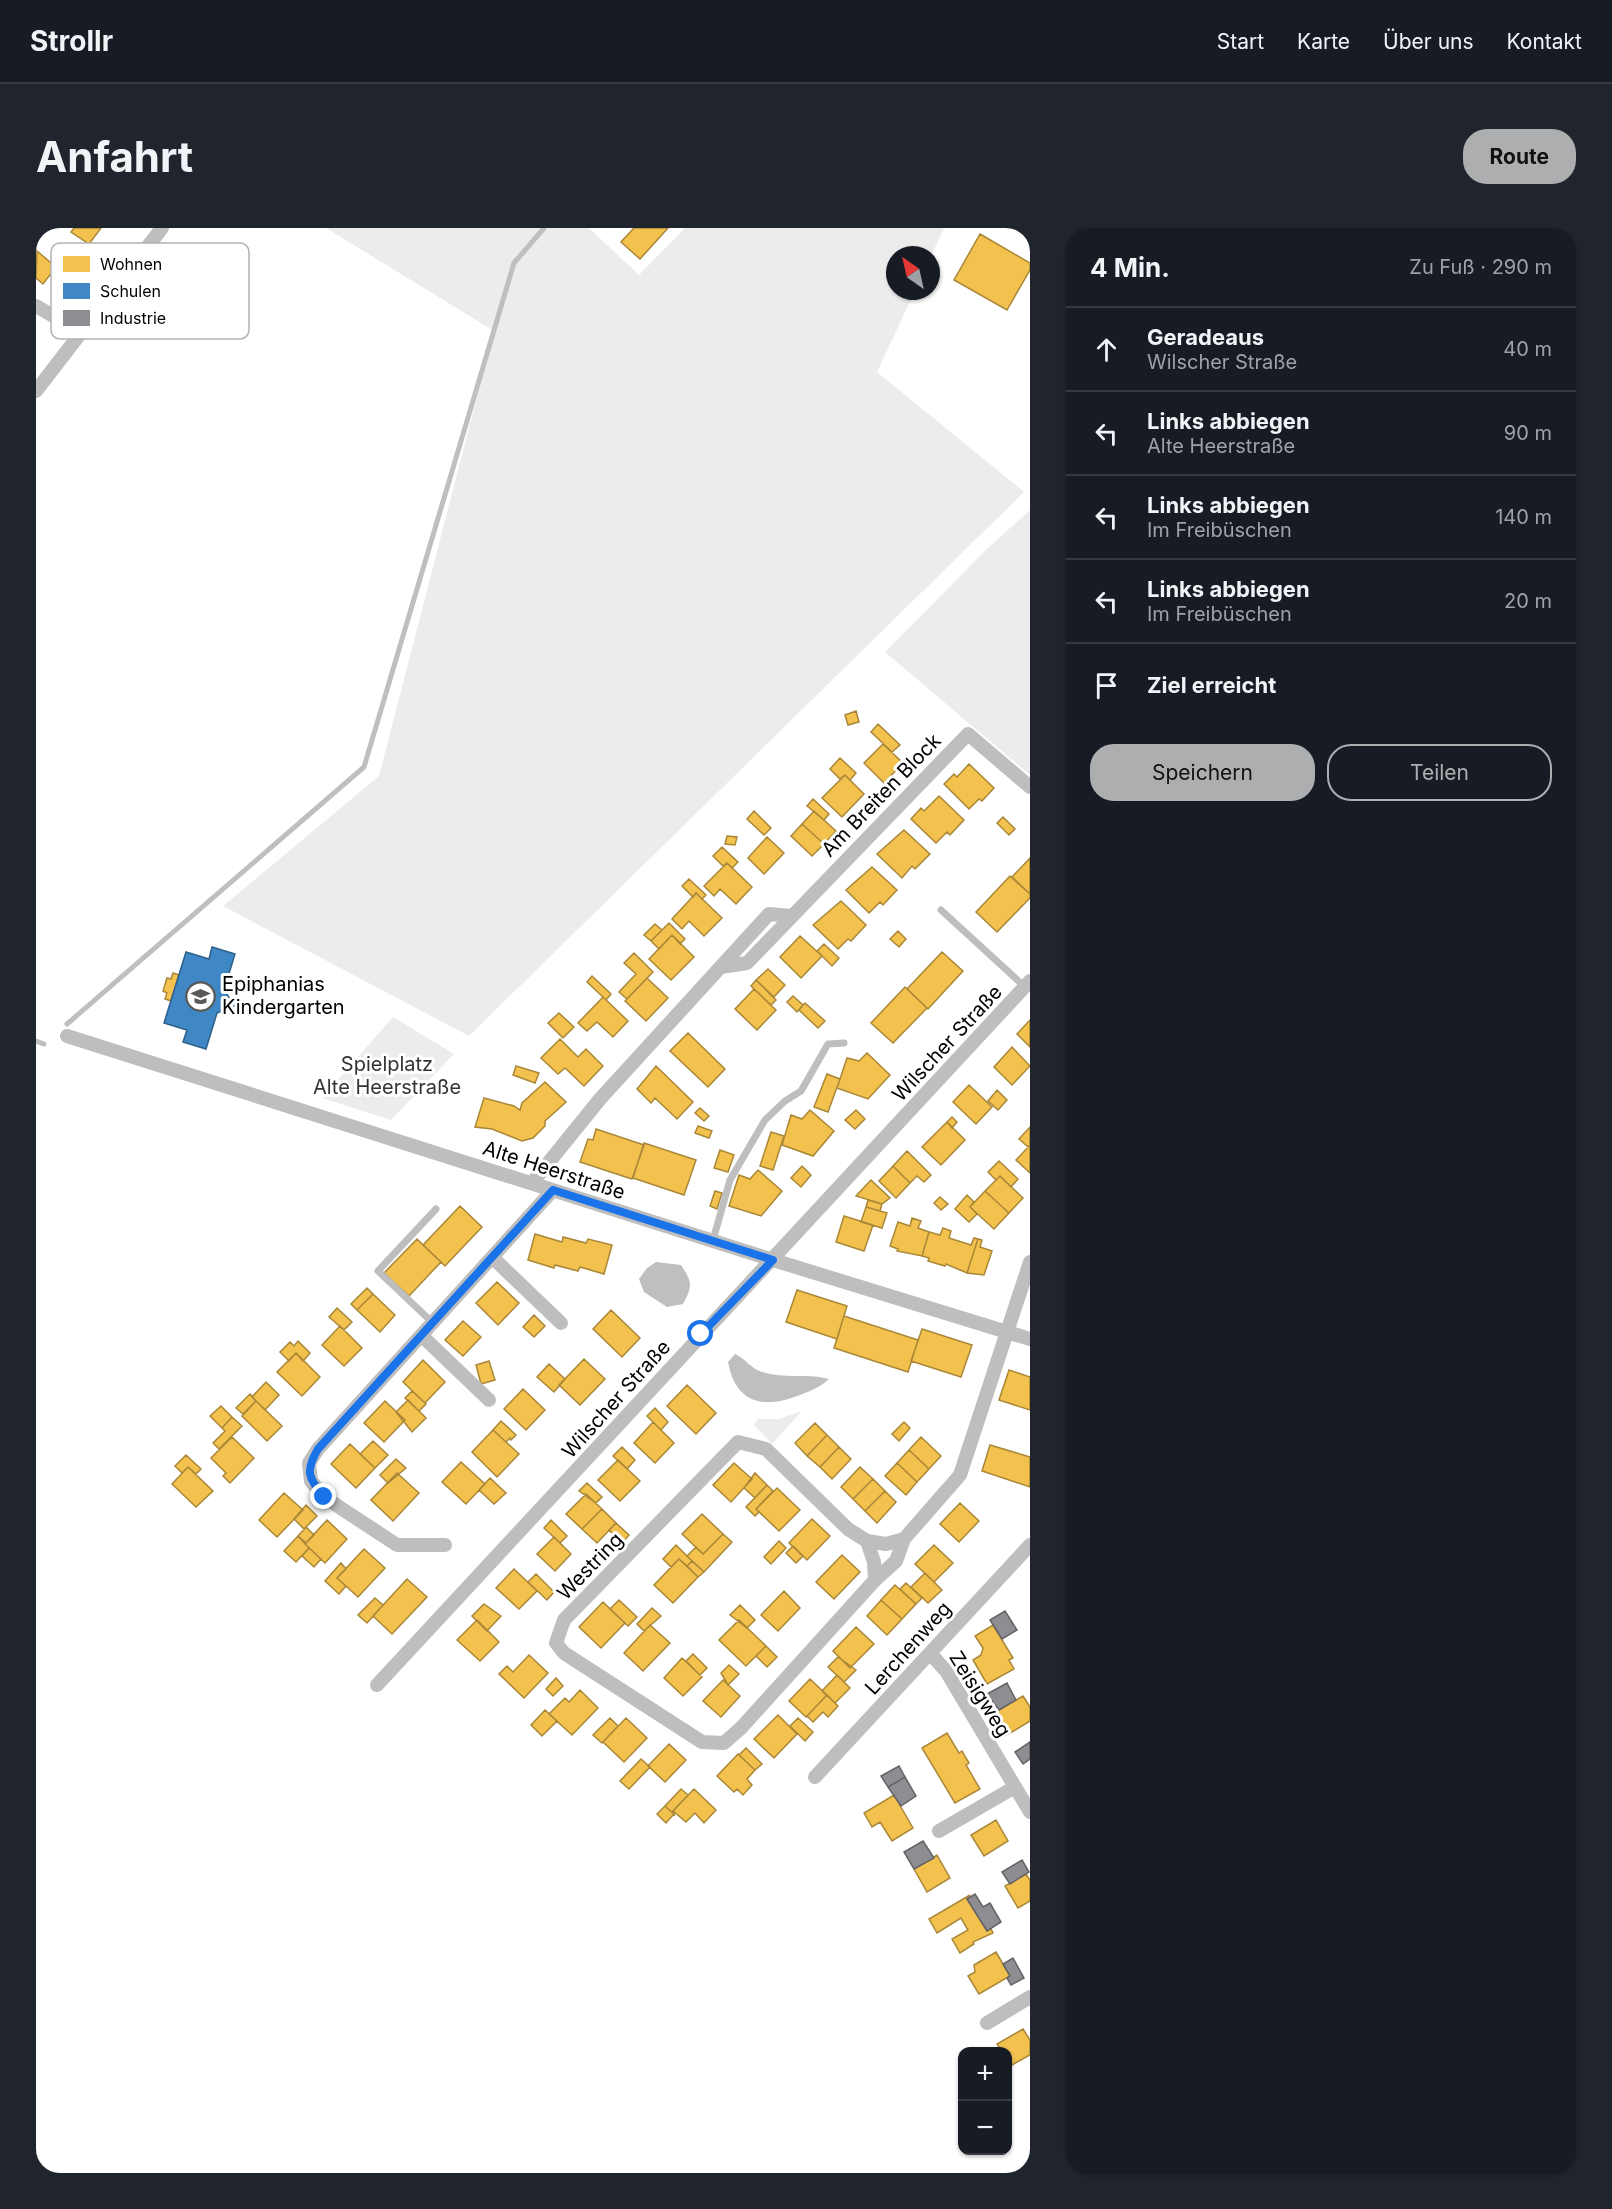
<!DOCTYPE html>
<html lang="de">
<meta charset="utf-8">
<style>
body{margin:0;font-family:Inter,sans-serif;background:#20242c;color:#f1f3f6}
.controls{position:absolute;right:18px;bottom:18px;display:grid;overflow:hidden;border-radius:12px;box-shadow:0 2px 4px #0004}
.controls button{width:54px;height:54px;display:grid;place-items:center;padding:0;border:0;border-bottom:2px solid #363941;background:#171b24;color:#f1f3f6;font:30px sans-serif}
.compass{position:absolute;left:850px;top:18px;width:54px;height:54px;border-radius:50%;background:#171b24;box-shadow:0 2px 4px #0004;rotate:326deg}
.stop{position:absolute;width:18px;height:18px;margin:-14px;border:4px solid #1a73e8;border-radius:50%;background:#fff}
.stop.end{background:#1a73e8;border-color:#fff;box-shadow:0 2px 6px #0008}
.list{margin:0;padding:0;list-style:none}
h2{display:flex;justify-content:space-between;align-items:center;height:78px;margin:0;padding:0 24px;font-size:26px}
h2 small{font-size:20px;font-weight:400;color:#9ea1a6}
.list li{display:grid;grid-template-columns:39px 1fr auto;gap:18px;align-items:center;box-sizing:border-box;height:84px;padding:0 24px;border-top:2px solid #363941}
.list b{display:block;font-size:22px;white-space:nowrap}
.list p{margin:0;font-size:20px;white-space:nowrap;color:#9ea1a6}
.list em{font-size:20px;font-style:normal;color:#9ea1a6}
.actions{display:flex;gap:12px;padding:18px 24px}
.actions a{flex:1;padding:14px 0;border:2px solid #adaeaf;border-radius:24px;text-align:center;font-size:21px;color:#adaeaf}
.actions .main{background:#adaeaf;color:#111}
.icon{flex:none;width:33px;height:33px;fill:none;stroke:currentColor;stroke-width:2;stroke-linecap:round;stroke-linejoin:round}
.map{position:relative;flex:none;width:994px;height:1945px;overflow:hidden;border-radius:24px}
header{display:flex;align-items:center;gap:36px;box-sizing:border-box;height:84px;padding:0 30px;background:#171b24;border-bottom:2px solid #363941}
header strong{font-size:28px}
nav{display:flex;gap:33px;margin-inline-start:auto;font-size:21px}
.intro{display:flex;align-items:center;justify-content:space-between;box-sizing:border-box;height:144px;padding:0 36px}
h1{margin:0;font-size:42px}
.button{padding:15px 27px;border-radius:24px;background:#adaeaf;color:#111;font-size:21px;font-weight:700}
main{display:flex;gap:36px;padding:0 36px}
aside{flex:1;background:#171b24;border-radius:24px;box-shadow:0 2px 4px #0004}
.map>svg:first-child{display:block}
.green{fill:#ececec}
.water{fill:#bfbfbf}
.homes{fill:#f2c14e;stroke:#a98737;stroke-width:1.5}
.schools{fill:#3f88c5;stroke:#2c5f8a;stroke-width:1.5}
.industry{fill:#8d8d92;stroke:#636366;stroke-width:1.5}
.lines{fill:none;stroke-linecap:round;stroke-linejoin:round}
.stream{stroke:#bfbfbf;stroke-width:5}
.lane{stroke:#bebebe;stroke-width:7}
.street{stroke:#bebebe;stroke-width:14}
.route{stroke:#1a73e8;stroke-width:8}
.labels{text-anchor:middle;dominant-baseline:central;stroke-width:6;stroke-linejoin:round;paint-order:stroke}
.street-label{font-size:20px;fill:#000;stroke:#fff}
.poi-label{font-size:20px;fill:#000;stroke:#fff;text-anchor:start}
.park-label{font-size:20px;fill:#333;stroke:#fff}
.key{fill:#fff;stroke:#b2b2b2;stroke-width:1.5}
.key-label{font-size:16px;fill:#000}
</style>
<header>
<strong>Strollr</strong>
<nav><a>Start</a><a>Karte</a><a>Über uns</a><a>Kontakt</a></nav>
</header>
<div class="intro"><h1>Anfahrt</h1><a class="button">Route</a></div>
<main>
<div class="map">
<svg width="994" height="1945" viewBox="0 0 994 1945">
<rect width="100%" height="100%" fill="#fff"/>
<!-- green -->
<path class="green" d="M290,0H553L603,47L649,0H908L895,28L859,27V63H879L841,144L988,264L433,808L187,678L343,548L458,103Z
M994,282V547L849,424L952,320Z
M357,789L418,826L355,892L286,870Z
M766,1183L736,1216L718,1197L722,1191H743Z"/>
<!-- water -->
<path class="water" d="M620,1034L645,1037C656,1053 657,1058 647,1076L631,1079L608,1064L603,1051L611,1040Z
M699,1126C710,1131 714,1140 726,1144C748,1151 771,1145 793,1151C785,1159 774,1163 764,1167C729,1181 700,1177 692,1134Z"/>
<!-- homes -->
<path class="homes" d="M38,0H65L53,16L35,4Z
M598,0H632L604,31L585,14Z
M944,6L994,35V42L971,82L918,52Z
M1,23L20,39L7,56L0,50Z
M820,483L823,494L812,497L809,487Z
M842,496L864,517L856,524L835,504Z
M847,516L867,535L848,555L828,535Z
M804,530L820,545L814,552L809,547L804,551L794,541Z
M933,536L958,560L946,573L943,571L933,581L908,556L918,546L921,549Z
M809,547L828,566L806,589L786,570Z
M903,568L928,592L914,607L911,604L900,615L875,591L885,580L888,583Z
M777,571L793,586L788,592L771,578Z
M718,583L735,600L728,607L711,591Z
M778,583L800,603L788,616L766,596Z
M967,589L979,601L973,607L961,595Z
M766,596L788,616L776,628L755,608Z
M868,602L894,626L879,641L876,638L866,650L841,626Z
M691,608L701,609L699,617L689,616Z
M731,609L748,625L728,646L712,630Z
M686,619L702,634L696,640L691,635L687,638L677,628Z
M994,630V666L976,649Z
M691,635L716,659L700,676L684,661L678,668L668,658Z
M836,639L861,662L847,677L844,674L833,685L810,662Z
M974,648L994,666V670L961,704L940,684Z
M653,651L670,667L666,671L660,665L657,669L646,658Z
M660,665L686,690L668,708L653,693L646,701L636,691Z
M805,673L830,697L815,713L812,711L802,721L777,697Z
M633,695L649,711L644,716L636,707L623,721L615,713Z
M619,696L626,702L615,713L608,707Z
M862,703L870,711L863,719L854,711Z
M636,707L658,729L635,752L613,731Z
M764,708L786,728L765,750L744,729Z
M788,716L803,730L796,738L781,723Z
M906,724L927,743L892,781L871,761Z
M598,725L617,744L591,771L583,764L600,746L588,735Z
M732,741L749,757L738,769L720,752Z
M137,745L143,747L135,773L129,771L131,765L127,763L131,750L135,751Z
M556,748L575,766L570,772L551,754Z
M611,750L632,770L610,793L589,773Z
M720,752L740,772L735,777L715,758Z
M869,759L891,780L857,815L835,795Z
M718,761L740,782L721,802L699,781Z
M757,768L767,777L761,784L751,774Z
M567,769L592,793L577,809L561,794L551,803L542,795Z
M769,775L789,793L782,800L763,782Z
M523,785L538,799L527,810L512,795Z
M994,792V819L981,806Z
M652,805L689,841L672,859L634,823Z
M524,811L542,829L550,821L567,838L548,858L529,840L522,846L505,830Z
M976,819L994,838L976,857L958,839Z
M831,825L854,847L832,871L801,860L811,830L823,833Z
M480,838L503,845L499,855L477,847Z
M620,838L657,874L641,891L619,870L615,875L601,861Z
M791,846L804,851L792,884L778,879Z
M509,854L530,874L509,893V898L497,910L486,913L456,901L439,899L448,870L478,878L484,882L486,875Z
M933,857L956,879L940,896L917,874Z
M961,862L971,872L962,882L952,873Z
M664,880L673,888L668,893L659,885Z
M774,882L798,903L777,928L746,917L755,887L766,891Z
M820,882L829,891L819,901L809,892Z
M916,889L921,894L916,900L911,894Z
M911,894L929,912L905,937L886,919Z
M662,898L676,903L673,910L659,905Z
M994,899V917L992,919L983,911Z
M560,901L608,917L596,951L544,934L552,911L557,912Z
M735,904L748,908L737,942L724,938Z
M608,915L660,932L648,967L597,950Z
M994,917V945L980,932Z
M684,922L698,927L692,944L678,940Z
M871,923L895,947L888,954L881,948L874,955L857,938Z
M963,933L982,951L975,959L964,948L960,952L952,944Z
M766,938L775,947L765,959L755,950Z
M857,938L874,955L860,970L843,953Z
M722,942L746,963L725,988L693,978L703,947L714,951Z
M964,948L987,970L973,985L949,963Z
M835,952L854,970L846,976L820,968Z
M679,963L686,965L681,981L674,978Z
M949,963L973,985L958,1001L934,979Z
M931,967L938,974L934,979L941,986L933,994L919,981Z
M904,969L912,976L905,982L898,975Z
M832,972L846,976L844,983L830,979Z
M424,978L446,999L409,1038L387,1017Z
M830,979L851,985L846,1000L825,994Z
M808,988L837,997L828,1023L800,1014Z
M876,990L885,993L882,1000L893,1004L886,1028L861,1023L862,1021L854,1018L862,994L874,998Z
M907,1000L915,1003L913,1010L935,1017L938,1010L942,1011L931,1045L910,1036L909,1038L892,1033L893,1030L886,1028L893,1004L904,1007Z
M499,1006L526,1014L527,1009L550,1015L552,1011L576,1017L568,1046L544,1039L542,1043L519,1037L518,1040L492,1032Z
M381,1011L405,1034L373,1068L348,1045Z
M942,1011L946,1012L944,1019L956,1023L948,1047L931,1045Z
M461,1054L483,1075L462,1097L440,1075Z
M331,1060L337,1066L321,1082L315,1076Z
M761,1062L811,1078L801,1111L750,1094Z
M337,1066L359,1087L344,1104L321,1082Z
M301,1080L316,1094L308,1102L293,1089Z
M575,1082L604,1110L586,1129L557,1101Z
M498,1087L509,1098L498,1109L487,1099Z
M808,1088L882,1112L872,1144L798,1120Z
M427,1093L445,1109L427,1128L409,1112Z
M304,1098L326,1120L308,1138L286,1117Z
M886,1101L936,1117L925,1149L875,1133Z
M262,1113L274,1125L267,1133L260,1125L253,1133L244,1124L254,1114L258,1118Z
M260,1125L284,1149L266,1168L241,1144Z
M548,1131L569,1151L544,1177L523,1157Z
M387,1132L409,1154L389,1175L367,1154Z
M453,1133L459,1152L445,1156L440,1137Z
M513,1136L529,1151L518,1164L501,1149Z
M973,1142L994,1149V1182L963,1172Z
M230,1154L243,1167L229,1182L216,1169Z
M651,1157L680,1185L660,1206L631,1178Z
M487,1161L509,1182L490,1202L468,1181Z
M376,1163L390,1176L383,1183L369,1170Z
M214,1166L220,1173L207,1186L200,1180Z
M372,1172L390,1190L376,1204L360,1184Z
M220,1173L246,1198L231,1213L206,1188Z
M349,1173L369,1192L348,1214L328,1195Z
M185,1178L196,1189L186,1200L174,1188Z
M619,1180L632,1194L625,1202L611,1188Z
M196,1189L206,1198L183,1221L177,1215L189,1203L186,1200Z
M465,1193L480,1207L475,1212L474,1210L470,1214L457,1202Z
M617,1194L638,1215L619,1235L598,1215Z
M868,1194L874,1200L863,1213L856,1206Z
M779,1195L791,1207L771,1228L759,1215Z
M457,1202L483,1226L461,1249L436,1224Z
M791,1207L803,1219L784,1239L771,1228Z
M196,1209L218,1230L194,1255L187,1248L190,1245L175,1230Z
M885,1209L905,1228L893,1241L873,1222Z
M337,1213L352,1227L339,1240L324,1226Z
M314,1216L339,1240L320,1260L295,1236Z
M954,1217L994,1229V1259L946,1243Z
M586,1219L599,1232L591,1241L577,1228Z
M803,1219L815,1231L796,1251L784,1239Z
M873,1222L893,1241L881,1254L861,1235Z
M150,1227L165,1241L160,1246L152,1239L146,1245L139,1238Z
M360,1231L370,1240L352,1255L344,1247Z
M582,1232L604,1253L584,1273L562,1252Z
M425,1234L449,1256L430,1276L406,1254Z
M698,1235L716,1251L695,1274L677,1257Z
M861,1235L881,1254L870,1267L849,1248Z
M152,1239L177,1263L160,1279L136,1256Z
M824,1239L837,1251L817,1271L805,1259Z
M361,1245L383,1265L357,1293L335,1272Z
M719,1245L731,1257L719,1270L708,1260Z
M454,1250L470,1265L458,1276L443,1262Z
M837,1251L849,1263L829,1283L817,1271Z
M551,1255L566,1269L560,1275L543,1263Z
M731,1257L737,1263L720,1281L723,1284L719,1288L710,1279Z
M741,1260L764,1282L743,1303L720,1281Z
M849,1263L860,1274L841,1295L829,1283Z
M248,1265L267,1282L241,1309L223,1292Z
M550,1266L566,1281L546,1301L530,1286Z
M924,1275L943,1293L923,1314L904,1296Z
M270,1277L281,1288L268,1301L258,1291Z
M566,1281L580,1295L561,1315L546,1301Z
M666,1286L687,1306L667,1326L646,1306Z
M776,1291L794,1308L771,1332L753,1315Z
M291,1292L311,1311L289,1335L269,1316Z
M515,1292L531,1308L524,1315L508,1300Z
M580,1295L593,1307L586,1315L573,1302Z
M270,1299L278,1307L270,1315L262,1308Z
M687,1306L696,1314L668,1344L651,1328L660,1319L667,1326Z
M262,1308L273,1320L260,1334L248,1323Z
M518,1309L535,1326L519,1343L501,1326Z
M743,1313L750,1320L735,1336L728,1329Z
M640,1317L656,1333L651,1338L643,1331L635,1339L627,1331Z
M898,1317L917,1335L898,1354L879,1336Z
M757,1318L767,1328L760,1335L750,1325Z
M273,1320L285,1331L278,1339L266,1328Z
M328,1321L349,1340L322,1369L301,1350Z
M806,1327L824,1344L798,1371L780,1354Z
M643,1331L662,1349L637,1375L618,1357Z
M656,1333L668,1344L662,1349L651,1338Z
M305,1335L310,1341L301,1350L310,1358L303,1366L289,1353Z
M478,1341L501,1363L483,1381L460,1360Z
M889,1345L906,1362L892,1375L875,1359Z
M500,1346L518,1364L511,1372L492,1354Z
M371,1351L391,1369L356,1406L337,1388Z
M870,1355L886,1370L880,1376L864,1361Z
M859,1357L880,1376L866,1391L845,1372Z
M748,1363L764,1380L742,1403L725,1387Z
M339,1370L347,1377L331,1395L322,1387Z
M583,1372L601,1389L592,1398L574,1381Z
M845,1372L866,1391L851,1407L831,1388Z
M567,1374L589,1395L565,1420L543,1399Z
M448,1376L465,1388L451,1403L436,1388Z
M704,1377L719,1392L711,1400L694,1387Z
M616,1380L625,1388L608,1403L601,1396Z
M441,1392L463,1414L444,1433L421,1412Z
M703,1392L730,1418L710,1438L683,1412Z
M614,1397L634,1415L607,1443L588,1425Z
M957,1397L977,1430L973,1432L978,1441L951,1456L937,1432L945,1427L947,1420L939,1408Z
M820,1399L838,1416L814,1440L797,1423Z
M730,1418L741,1429L731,1439L720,1428Z
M657,1426L671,1440L664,1447L650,1433Z
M493,1427L512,1445L488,1470L463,1446L471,1438L477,1444Z
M802,1429L820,1442L808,1454L792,1439Z
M646,1430L666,1449L647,1468L628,1450Z
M693,1437L703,1446L692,1457L685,1445Z
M801,1447L814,1460L799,1475L786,1463Z
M520,1450L527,1458L517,1468L510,1461Z
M774,1451L791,1467L770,1489L753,1473Z
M687,1452L704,1468L685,1489L667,1473Z
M544,1462L562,1480L536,1507L513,1486L529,1470L533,1474Z
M791,1467L802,1478L792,1489L787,1484L777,1494L771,1488Z
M987,1468L994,1479V1493L971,1507L958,1485Z
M509,1482L521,1493L506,1508L495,1497Z
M742,1487L761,1506L738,1530L718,1511Z
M574,1490L582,1498L566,1515L557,1507Z
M590,1490L611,1510L588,1534L567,1514Z
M762,1490L777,1504L769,1513L754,1498Z
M911,1505L923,1525L926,1523L933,1535L930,1537L944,1561L919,1575L886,1520Z
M633,1516L650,1532L629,1554L612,1538Z
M710,1520L726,1536L719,1542L703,1527Z
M702,1526L719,1542L711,1551L716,1557L707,1567L701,1561L698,1564L681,1548Z
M605,1531L614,1539L593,1561L584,1553Z
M645,1561L652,1567L637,1583L638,1586L629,1578Z
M658,1561L680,1582L668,1595L659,1585L650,1594L637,1583Z
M858,1567L877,1600L856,1613L844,1594L836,1599L828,1585Z
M629,1578L638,1586L630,1595L621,1586Z
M960,1592L972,1613L948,1628L935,1607Z
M901,1627L914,1650L891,1664L878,1641Z
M990,1646L994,1652V1673L982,1680L969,1658Z
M934,1667L931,1671L951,1703L955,1701L957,1705L937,1714L938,1716L924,1725L916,1711L932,1702L925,1690L901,1705L893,1691Z
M960,1724L974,1748L943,1766L932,1748L939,1744L938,1737Z
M987,1801L994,1812V1827L974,1838L972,1824H966L961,1816Z"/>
<!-- schools -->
<path class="schools" d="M176,719L199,726L188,762L199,778L181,785L170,821L147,814L151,802L128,795L150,724L173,731Z"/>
<!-- industry -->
<path class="industry" d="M969,1383L981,1402L966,1411L954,1392Z
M971,1455L980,1472L963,1482L951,1466Z
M994,1514V1531L987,1536L979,1524Z
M863,1538L869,1549L852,1559L845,1548Z
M869,1549L880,1568L865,1578L852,1559Z
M887,1613L898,1630L878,1641L868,1624Z
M986,1632L993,1644L974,1656L966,1644Z
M939,1666L947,1679L954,1675L965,1694L951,1703L931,1671Z
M977,1730L988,1750L975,1757L971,1750L974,1748L967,1736Z"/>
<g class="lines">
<!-- stream -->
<path class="stream" d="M31,796L328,539L478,35L508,0
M0,813L8,816"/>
<!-- lane -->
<path class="lane" d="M905,682L989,759
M677,1012L694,952L729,892L749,873L765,863L792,816L808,815
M397,1095L342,1043L400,981"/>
<!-- street -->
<path class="street" d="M0,78L45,104
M0,163L126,0
M685,739L711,735L932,506L994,559
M31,808L737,1032L994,1111
M496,955L564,871L733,686L755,688
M457,1030L525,1095
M386,1108L453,1172
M868,1311L850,1316L831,1313L812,1301L730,1221L702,1214L528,1392L520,1415L528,1425L666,1514L688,1515L705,1500L839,1352L860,1333L868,1311L924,1247L994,1034
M831,1313L838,1334L839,1352
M409,1317H361L288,1269L275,1253L273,1235L282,1221L517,962
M894,1425L910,1443L994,1584
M341,1457L994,753
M779,1549L994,1317
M903,1603L979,1559
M951,1795L994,1769"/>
</g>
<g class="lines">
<!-- route -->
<path class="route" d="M288,1269C272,1250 269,1243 282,1221L517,962L737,1032L665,1106"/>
</g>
<!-- icons -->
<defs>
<symbol id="school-ring" viewBox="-11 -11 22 22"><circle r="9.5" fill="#fff" stroke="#595959" stroke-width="1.5"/><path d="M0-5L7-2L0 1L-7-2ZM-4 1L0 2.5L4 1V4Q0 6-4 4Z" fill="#595959"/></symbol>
</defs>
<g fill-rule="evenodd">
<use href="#school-ring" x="148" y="752" width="33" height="33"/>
</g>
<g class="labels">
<!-- street labels -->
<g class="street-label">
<text transform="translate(845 567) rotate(-46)">Am Breiten Block</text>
<text transform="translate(911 815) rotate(-47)">Wilscher Straße</text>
<text transform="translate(518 942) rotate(18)">Alte Heerstraße</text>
<text transform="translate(580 1171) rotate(-48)">Wilscher Straße</text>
<text transform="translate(554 1338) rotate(-46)">Westring</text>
<text transform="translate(872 1420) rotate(-48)">Lerchenweg</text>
<text transform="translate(944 1466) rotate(58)">Zeisigweg</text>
</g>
<!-- poi labels -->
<g class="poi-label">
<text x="186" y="756">Epiphanias<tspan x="186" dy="23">Kindergarten</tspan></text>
</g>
<!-- park labels -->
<g class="park-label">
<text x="351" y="836">Spielplatz<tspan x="351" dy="23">Alte Heerstraße</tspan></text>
</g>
</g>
<!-- legend -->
<rect x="15" y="15" width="198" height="96" rx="9" class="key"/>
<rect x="27" y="28" width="27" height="16" fill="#f2c14e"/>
<rect x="27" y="55" width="27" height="16" fill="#3f88c5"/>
<rect x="27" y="82" width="27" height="16" fill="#8d8d92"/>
<g class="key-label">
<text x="64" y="42">Wohnen</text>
<text x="64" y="69">Schulen</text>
<text x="64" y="96">Industrie</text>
</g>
</svg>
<div class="controls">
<button>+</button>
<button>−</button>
</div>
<svg class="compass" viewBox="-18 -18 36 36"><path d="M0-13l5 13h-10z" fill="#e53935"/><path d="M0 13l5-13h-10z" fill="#9ea1a6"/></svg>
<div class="stop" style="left:665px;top:1106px"></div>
<div class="stop end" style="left:288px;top:1269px"></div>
</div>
<aside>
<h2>4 Min.<small>Zu Fuß · 290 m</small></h2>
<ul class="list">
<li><svg class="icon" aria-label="ahead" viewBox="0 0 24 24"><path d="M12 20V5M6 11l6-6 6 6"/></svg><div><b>Geradeaus</b><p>Wilscher Straße</p></div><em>40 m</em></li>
<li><svg class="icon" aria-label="left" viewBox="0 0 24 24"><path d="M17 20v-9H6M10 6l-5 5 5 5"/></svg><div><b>Links abbiegen</b><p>Alte Heerstraße</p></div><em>90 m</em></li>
<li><svg class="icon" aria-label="left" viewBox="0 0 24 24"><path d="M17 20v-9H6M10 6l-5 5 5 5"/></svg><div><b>Links abbiegen</b><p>Im Freibüschen</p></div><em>140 m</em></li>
<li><svg class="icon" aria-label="left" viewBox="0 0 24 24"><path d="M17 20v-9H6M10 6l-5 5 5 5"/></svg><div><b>Links abbiegen</b><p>Im Freibüschen</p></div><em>20 m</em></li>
<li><svg class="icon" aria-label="arrive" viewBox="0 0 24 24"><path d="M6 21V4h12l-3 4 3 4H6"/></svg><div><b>Ziel erreicht</b></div></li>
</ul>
<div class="actions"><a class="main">Speichern</a><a>Teilen</a></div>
</aside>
</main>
